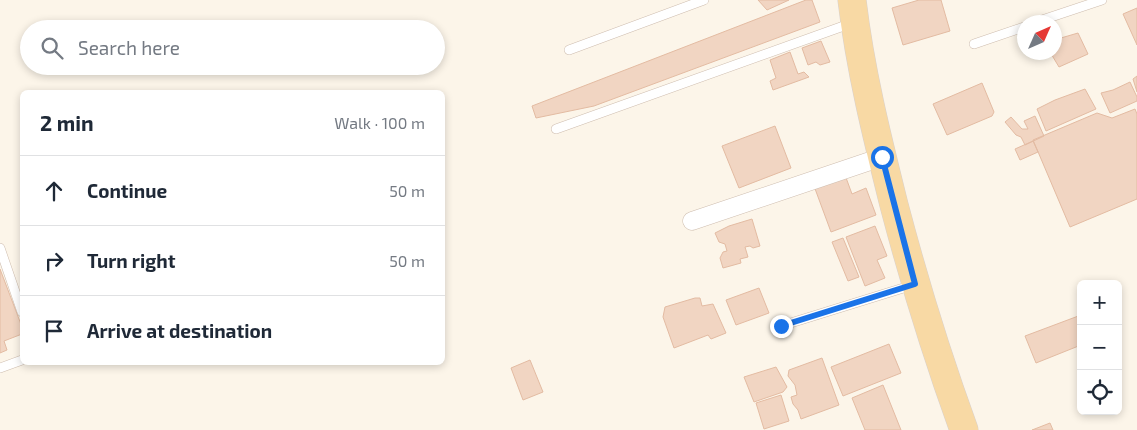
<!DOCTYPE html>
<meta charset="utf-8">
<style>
body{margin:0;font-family:"Exo 2",sans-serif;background:#f6f6f7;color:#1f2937}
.controls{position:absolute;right:15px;bottom:15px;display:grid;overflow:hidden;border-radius:8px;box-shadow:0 2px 8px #0003}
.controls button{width:45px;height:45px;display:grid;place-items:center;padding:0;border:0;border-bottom:1px solid #e0e1e3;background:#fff;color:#1f2937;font:25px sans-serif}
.compass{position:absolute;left:1017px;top:15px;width:45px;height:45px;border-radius:50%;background:#fff;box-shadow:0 2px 8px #0003;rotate:45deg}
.stop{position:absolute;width:15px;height:15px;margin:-11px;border:4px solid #1a73e8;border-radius:50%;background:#fff}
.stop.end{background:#1a73e8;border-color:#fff;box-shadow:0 1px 5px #0008}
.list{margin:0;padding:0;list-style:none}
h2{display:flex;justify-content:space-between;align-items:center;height:65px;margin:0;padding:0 20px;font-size:21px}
h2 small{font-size:16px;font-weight:400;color:#747a83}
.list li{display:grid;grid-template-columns:32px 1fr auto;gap:15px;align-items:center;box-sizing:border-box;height:70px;padding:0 20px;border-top:1px solid #e0e1e3}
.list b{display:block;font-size:19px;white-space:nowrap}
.list em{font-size:16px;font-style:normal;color:#747a83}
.icon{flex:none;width:28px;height:28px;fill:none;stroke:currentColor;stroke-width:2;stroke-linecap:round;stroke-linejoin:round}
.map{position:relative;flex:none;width:1137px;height:430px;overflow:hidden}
.search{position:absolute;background:#fff;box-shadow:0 2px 8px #0003;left:20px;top:20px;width:425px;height:55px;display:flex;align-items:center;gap:12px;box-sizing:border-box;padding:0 18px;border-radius:28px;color:#747a83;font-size:19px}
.panel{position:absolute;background:#fff;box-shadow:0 2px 8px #0003;left:20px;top:90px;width:425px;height:275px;border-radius:8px}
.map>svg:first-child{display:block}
.building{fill:#f1d5c2;stroke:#e3bba2}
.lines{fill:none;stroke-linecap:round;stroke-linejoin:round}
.lane-casing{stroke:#cebdaf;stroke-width:10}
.street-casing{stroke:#cebdaf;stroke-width:19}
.primary-casing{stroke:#d9d1cd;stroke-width:29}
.lane{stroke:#fff;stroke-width:9}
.street{stroke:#fff;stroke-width:18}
.primary{stroke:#f8d9a4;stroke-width:28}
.route{stroke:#1a73e8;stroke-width:6}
</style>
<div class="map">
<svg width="1137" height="430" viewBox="0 0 1137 430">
<rect width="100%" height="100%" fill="#fcf5e9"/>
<!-- building -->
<path class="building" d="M758,0H789L767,10Z
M806,0H812L820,22L594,106L536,118L532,106Z
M919,0H941L950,31L903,45L892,8Z
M1137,8V45L1123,14Z
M1078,33L1088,54L1059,67L1050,52H1054V40Z
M821,41L830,62L820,65L816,62L808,65L802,48Z
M790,52L798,74L804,72L809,77L773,90L770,81L776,78L770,60Z
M1137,76V92L1133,79Z
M1130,82L1137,97V101L1110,113L1101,93L1113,90Z
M982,83L994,112L992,116L947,135L933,104Z
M1085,89L1096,109L1046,131L1037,109L1055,100Z
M1135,109L1137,114V199L1070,227L1033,140L1097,113L1112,118Z
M1035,116L1044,136L1025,145L1021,137L1016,135L1005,122L1011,117L1022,129H1028L1024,121Z
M775,126L791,168L739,188L722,146Z
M1033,141L1038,152L1020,160L1015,149Z
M845,175L852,194L866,188L876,215L831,232L814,186Z
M752,219L760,246L753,248L750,246L745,247L748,257L740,259L741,263L723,268L720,258L723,252L727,251L725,244L719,242L715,233L729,226Z
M875,226L887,256L877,260L885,278L865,286L846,237Z
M843,238L859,277L848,281L832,242Z
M0,269L22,327V334L4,341L7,350L0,353Z
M759,288L769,313L736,325L726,300Z
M695,298H700L702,306L713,304L726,333L711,339L708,335L674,348L663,317L665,307Z
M1081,315V345L1036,363L1025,336Z
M889,344L901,373L843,396L831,367Z
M822,358L839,405L801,419L798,410L793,404L791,397L797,395L795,385L788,376L789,370Z
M530,360L543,392L523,400L511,368Z
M776,367L787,387L783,392L754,402L744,377Z
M883,385L901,430H865L852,398Z
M781,395L789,421L764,429L756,403Z
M1050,423L1053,430H1032Z"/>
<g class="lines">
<defs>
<path id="lane" d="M1036,22L1102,0
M974,44L1024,27
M569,50L704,0
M556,129L852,23
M0,248L22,312
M781,326L913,285
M0,368L22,360"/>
<path id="street" d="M692,221L882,157"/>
<path id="primary" d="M852,0C860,69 877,137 894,205C914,281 937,356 964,430"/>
</defs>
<!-- lane casing -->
<use href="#lane" class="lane-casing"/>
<!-- street casing -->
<use href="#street" class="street-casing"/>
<!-- primary casing -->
<use href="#primary" class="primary-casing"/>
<!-- lane -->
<use href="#lane" class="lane"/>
<!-- street -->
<use href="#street" class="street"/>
<!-- primary -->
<use href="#primary" class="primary"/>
</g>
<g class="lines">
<!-- route -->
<path class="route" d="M781,326L915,284L882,157"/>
</g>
</svg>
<div class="controls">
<button>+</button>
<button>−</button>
<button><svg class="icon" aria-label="locate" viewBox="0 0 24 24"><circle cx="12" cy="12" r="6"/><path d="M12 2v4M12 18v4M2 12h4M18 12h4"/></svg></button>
</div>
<svg class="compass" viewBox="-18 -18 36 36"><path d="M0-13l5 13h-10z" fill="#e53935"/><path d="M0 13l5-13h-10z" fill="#747a83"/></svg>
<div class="stop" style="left:882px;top:157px"></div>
<div class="stop end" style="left:781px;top:326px"></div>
<div class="search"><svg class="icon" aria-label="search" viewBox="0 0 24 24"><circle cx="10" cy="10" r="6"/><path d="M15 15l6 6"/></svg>Search here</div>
<section class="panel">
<h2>2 min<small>Walk · 100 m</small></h2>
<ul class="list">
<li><svg class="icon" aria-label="ahead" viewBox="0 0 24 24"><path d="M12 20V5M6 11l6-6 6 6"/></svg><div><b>Continue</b></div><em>50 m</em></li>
<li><svg class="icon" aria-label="right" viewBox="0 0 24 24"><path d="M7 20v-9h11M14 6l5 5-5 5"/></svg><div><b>Turn right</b></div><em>50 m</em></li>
<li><svg class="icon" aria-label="arrive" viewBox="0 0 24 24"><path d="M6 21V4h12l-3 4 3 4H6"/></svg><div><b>Arrive at destination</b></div></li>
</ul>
</section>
</div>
